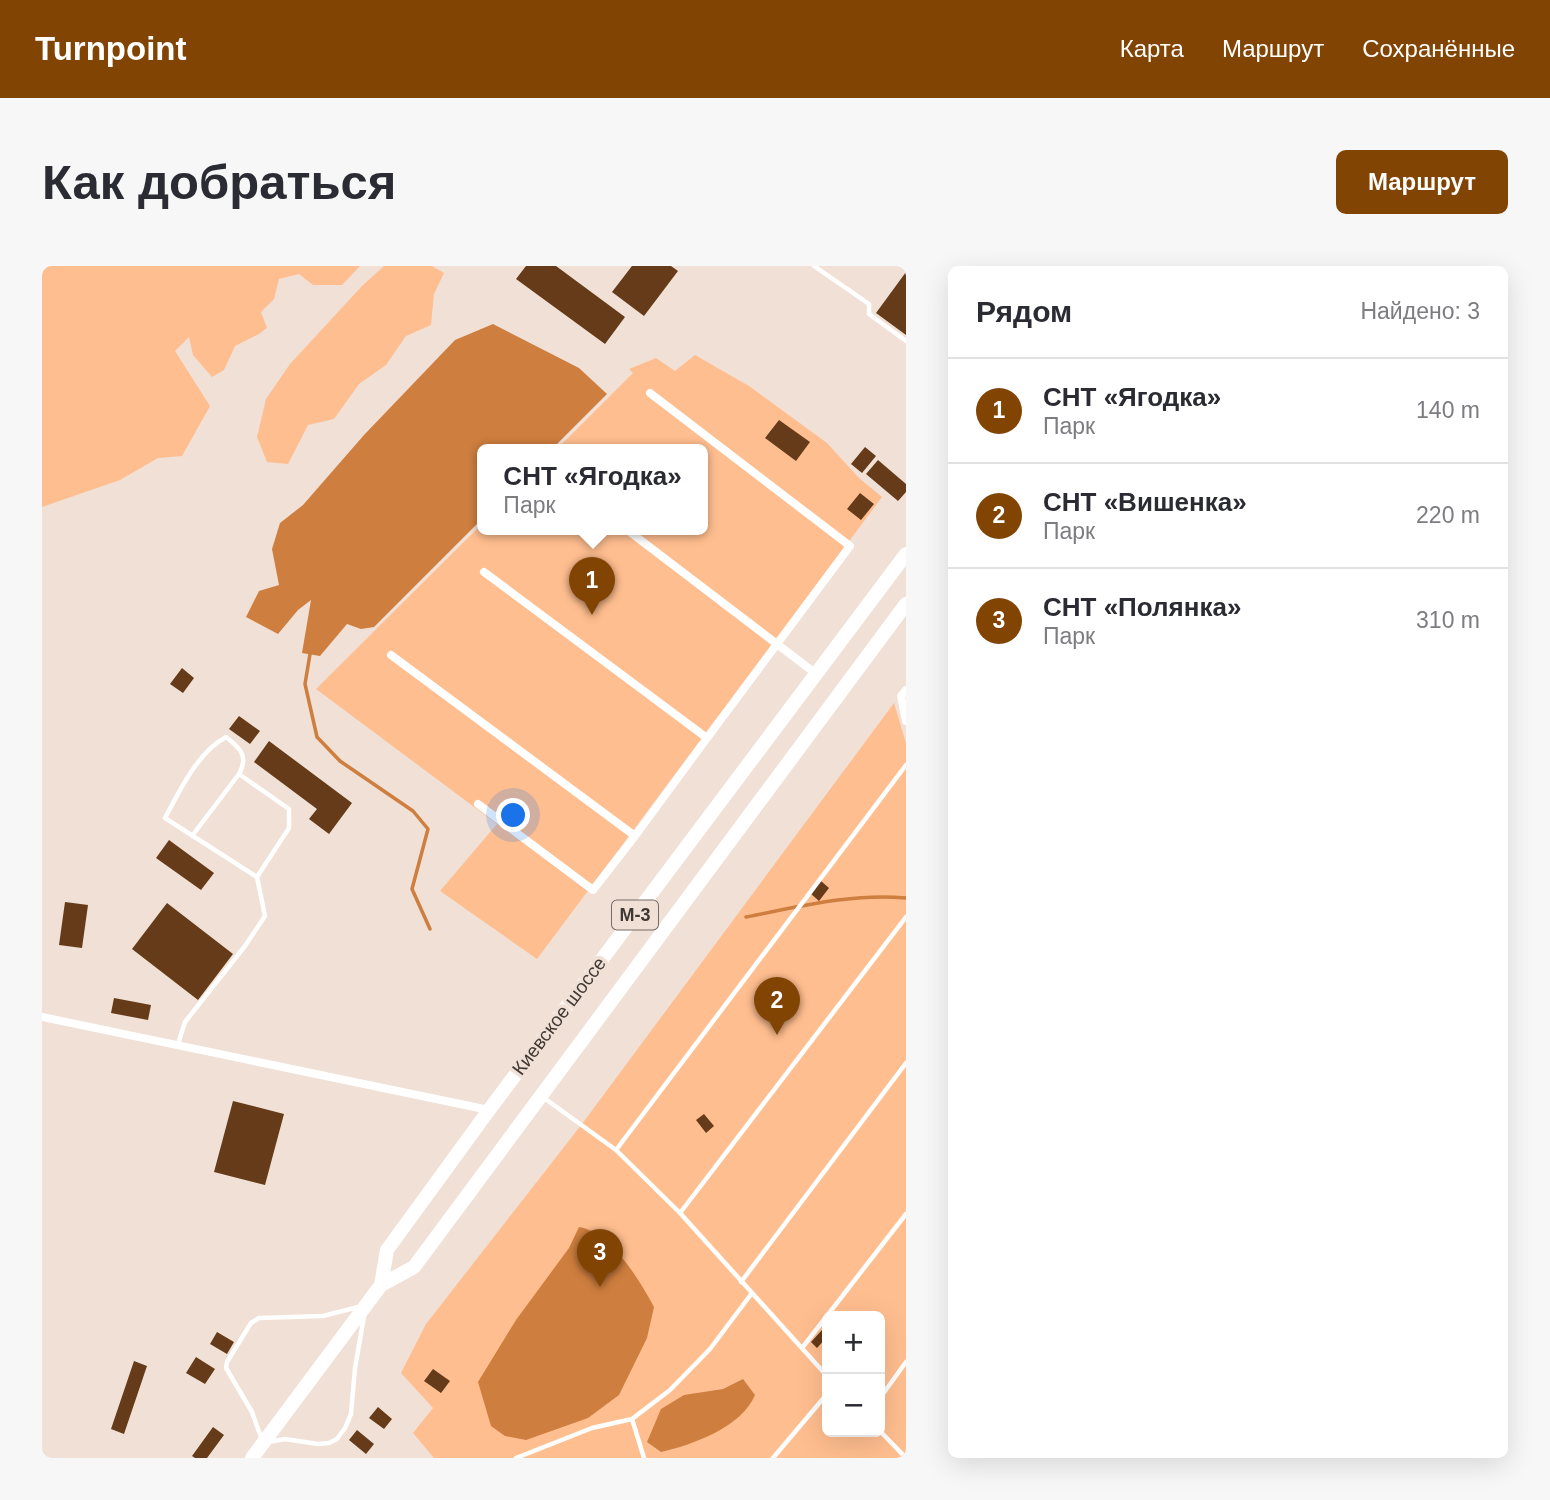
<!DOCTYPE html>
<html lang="ru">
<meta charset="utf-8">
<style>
body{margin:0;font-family:Arial,sans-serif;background:#f7f7f7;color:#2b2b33}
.controls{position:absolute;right:21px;bottom:21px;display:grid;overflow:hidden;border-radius:10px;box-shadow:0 7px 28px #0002}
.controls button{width:63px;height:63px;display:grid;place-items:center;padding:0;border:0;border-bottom:2px solid #e1e1e2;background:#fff;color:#2b2b33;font:35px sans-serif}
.you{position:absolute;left:472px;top:550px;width:24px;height:24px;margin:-18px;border:5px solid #fff;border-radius:50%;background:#1a73e8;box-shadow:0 0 0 10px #1a73e833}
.badge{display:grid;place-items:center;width:46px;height:46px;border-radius:50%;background:#824403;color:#fff;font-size:23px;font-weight:700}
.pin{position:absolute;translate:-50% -58px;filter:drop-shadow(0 2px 4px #0008)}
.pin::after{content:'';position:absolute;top:37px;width:24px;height:21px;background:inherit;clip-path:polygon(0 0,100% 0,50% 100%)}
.popup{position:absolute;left:435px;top:178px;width:231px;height:91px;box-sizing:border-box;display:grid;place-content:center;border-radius:10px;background:#fff;filter:drop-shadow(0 2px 5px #0005);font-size:23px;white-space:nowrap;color:#7c7c81}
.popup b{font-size:26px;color:#2b2b33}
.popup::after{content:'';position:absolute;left:50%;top:100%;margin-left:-14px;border:14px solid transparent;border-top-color:#fff}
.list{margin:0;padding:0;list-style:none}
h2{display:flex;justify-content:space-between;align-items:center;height:91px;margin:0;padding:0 28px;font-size:30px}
h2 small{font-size:23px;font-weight:400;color:#7c7c81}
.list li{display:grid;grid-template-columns:46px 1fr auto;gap:21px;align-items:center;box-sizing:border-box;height:105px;padding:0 28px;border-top:2px solid #e1e1e2}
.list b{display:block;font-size:26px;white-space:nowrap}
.list p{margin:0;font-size:23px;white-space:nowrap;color:#7c7c81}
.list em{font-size:23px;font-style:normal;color:#7c7c81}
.map{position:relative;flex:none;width:864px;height:1192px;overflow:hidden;border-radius:10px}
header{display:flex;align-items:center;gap:42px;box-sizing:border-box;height:98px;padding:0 35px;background:#824403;color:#fff}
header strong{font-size:33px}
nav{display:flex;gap:38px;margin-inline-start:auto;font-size:24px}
.intro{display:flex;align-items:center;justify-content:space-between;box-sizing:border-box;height:168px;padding:0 42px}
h1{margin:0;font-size:49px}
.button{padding:18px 32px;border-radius:10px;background:#824403;color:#fff;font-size:24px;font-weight:700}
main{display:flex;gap:42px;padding:0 42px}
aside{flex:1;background:#fff;border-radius:10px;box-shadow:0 7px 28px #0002}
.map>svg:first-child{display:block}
.green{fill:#ffbe8f;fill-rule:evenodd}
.water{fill:#ce7e3e}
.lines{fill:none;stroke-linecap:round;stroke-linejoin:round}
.stream{stroke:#ce7e3e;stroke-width:3.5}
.building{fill:#653b19}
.service{stroke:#fff;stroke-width:4.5}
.minor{stroke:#fff;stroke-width:8}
.trunk{stroke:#fff;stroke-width:14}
.labels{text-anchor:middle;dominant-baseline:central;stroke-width:7;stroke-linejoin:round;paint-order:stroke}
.shield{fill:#f0e0d5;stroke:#746a64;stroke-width:2}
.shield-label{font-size:18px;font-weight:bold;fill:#3f3834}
.street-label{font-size:19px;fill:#3f3834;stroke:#f0e0d5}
</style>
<header>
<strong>Turnpoint</strong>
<nav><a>Карта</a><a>Маршрут</a><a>Сохранённые</a></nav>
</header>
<div class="intro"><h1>Как добраться</h1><a class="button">Маршрут</a></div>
<main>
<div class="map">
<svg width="864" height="1192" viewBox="0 0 864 1192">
<rect width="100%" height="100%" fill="#f0e0d5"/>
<!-- green -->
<path class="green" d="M0,0H318L300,19H271L257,8L237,13L232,33L219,46L225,62L217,68L193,80L182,104L170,111L151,89L147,71L133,85L168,140L140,190L116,192L78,214L0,241Z
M342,0H390L402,7L392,28L389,59L364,70L344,99L317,118L292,153L266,159L246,198L225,196L215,171L224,133L248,98L320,20Z
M653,89L707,120L785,177L817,212L840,231L495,693L398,625L455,558L274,423L440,258V263H660V183H515L591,107L587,103L614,92L633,105Z
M852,437L864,477V1192H392L371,1167L391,1142L359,1107L384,1058L540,858ZM785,1050H838V1166H785Z"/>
<!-- water -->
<path class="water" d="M451,58L537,102L565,128L510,183H440V253L332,361L319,363L305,358L278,390L260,387L269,334L256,344L236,368L204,351L217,325L237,319L230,283L238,257L261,239L322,169L413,74Z
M537,961C569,966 598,1015 612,1041L605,1072L577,1129L546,1152L484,1174L463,1170L449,1160L436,1116L474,1054L527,982Z
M701,1113L713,1129C700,1161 650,1179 619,1186L605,1176L619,1143L642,1129L681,1123Z"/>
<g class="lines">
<!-- stream -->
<path class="stream" d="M268,388L263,418L275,471L298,495L371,545L386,563L370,623L388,663
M704,651C756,641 810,627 864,632"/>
</g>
<!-- building -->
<path class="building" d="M484,0H514L583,51L563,78L474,13Z
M590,0H629L636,5L602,50L570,26Z
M864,6V69L834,47Z
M737,154L768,176L754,195L723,172Z
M823,181L834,190L820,207L809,198Z
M836,194L864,218V226L856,235L824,208Z
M818,227L832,238L819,254L805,243Z
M140,402L152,412L141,427L128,418Z
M197,450L218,465L208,478L187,463Z
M227,475L310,537L287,568L267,553L275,543L212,496Z
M127,574L172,607L159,624L114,592Z
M779,615L787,622L777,635L768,627Z
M23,636L46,639L40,682L17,679Z
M125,637L191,688L156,734L90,683Z
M72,732L109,739L106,754L69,747Z
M191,835L242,848L223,919L172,906Z
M662,848L672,860L664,867L654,854Z
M780,1064L785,1071L775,1082L769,1076Z
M175,1066L192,1076L185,1088L168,1078Z
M154,1091L173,1103L163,1118L144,1107Z
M92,1095L105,1100L82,1168L69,1163Z
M391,1103L408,1115L399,1127L382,1115Z
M336,1141L350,1153L342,1163L327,1152Z
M171,1161L182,1169L165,1192H153L150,1190Z
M315,1164L332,1178L324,1188L307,1174Z"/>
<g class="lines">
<!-- service -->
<path class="service" d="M772,0L827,38V48L864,75
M150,570L197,508
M136,778L143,756L203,680L223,650L215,611L247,562V543L197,508C207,490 198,482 184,471C156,486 138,524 123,552L215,611
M502,832L574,884L638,947L785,1110
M574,884L864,499
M638,947L864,651
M699,1016L864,797
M324,1039L313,1102L309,1148L303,1162L295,1173L287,1177L276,1178L243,1173L221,1177L210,1146L184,1102L185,1096L209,1057L217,1052L281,1050Z
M760,1082L864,948
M838,1132L864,1096
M590,1153L602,1192
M838,1165L864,1192
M474,1192L550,1162L590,1153L628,1124L668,1083L710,1027
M731,1192L785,1128"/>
<!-- minor -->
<path class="minor" d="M584,263L773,407
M442,306L665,472L808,280L608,127
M349,389L593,570L665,472
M864,424L859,430L864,455
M436,538L551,624L593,570
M0,751L447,844"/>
<!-- trunk -->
<path class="trunk" d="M339,1019L345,984L447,844L864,288
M210,1192L339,1019L372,1001L864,338"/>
</g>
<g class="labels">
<!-- shield labels -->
<rect class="shield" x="570" y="634.5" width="46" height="29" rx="5"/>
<g class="shield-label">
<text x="593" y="649">М-3</text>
</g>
<!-- street labels -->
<g class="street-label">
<text transform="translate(517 750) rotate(-53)">Киевское шоссе</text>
</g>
</g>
</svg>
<div class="controls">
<button>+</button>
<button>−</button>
</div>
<div class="you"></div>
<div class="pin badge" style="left:550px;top:349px">1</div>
<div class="popup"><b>СНТ «Ягодка»</b>Парк</div>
<div class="pin badge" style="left:735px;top:769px">2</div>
<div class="pin badge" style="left:558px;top:1021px">3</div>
</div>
<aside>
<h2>Рядом<small>Найдено: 3</small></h2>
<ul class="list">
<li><span class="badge">1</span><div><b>СНТ «Ягодка»</b><p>Парк</p></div><em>140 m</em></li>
<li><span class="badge">2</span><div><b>СНТ «Вишенка»</b><p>Парк</p></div><em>220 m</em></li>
<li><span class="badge">3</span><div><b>СНТ «Полянка»</b><p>Парк</p></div><em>310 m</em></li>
</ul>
</aside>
</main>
